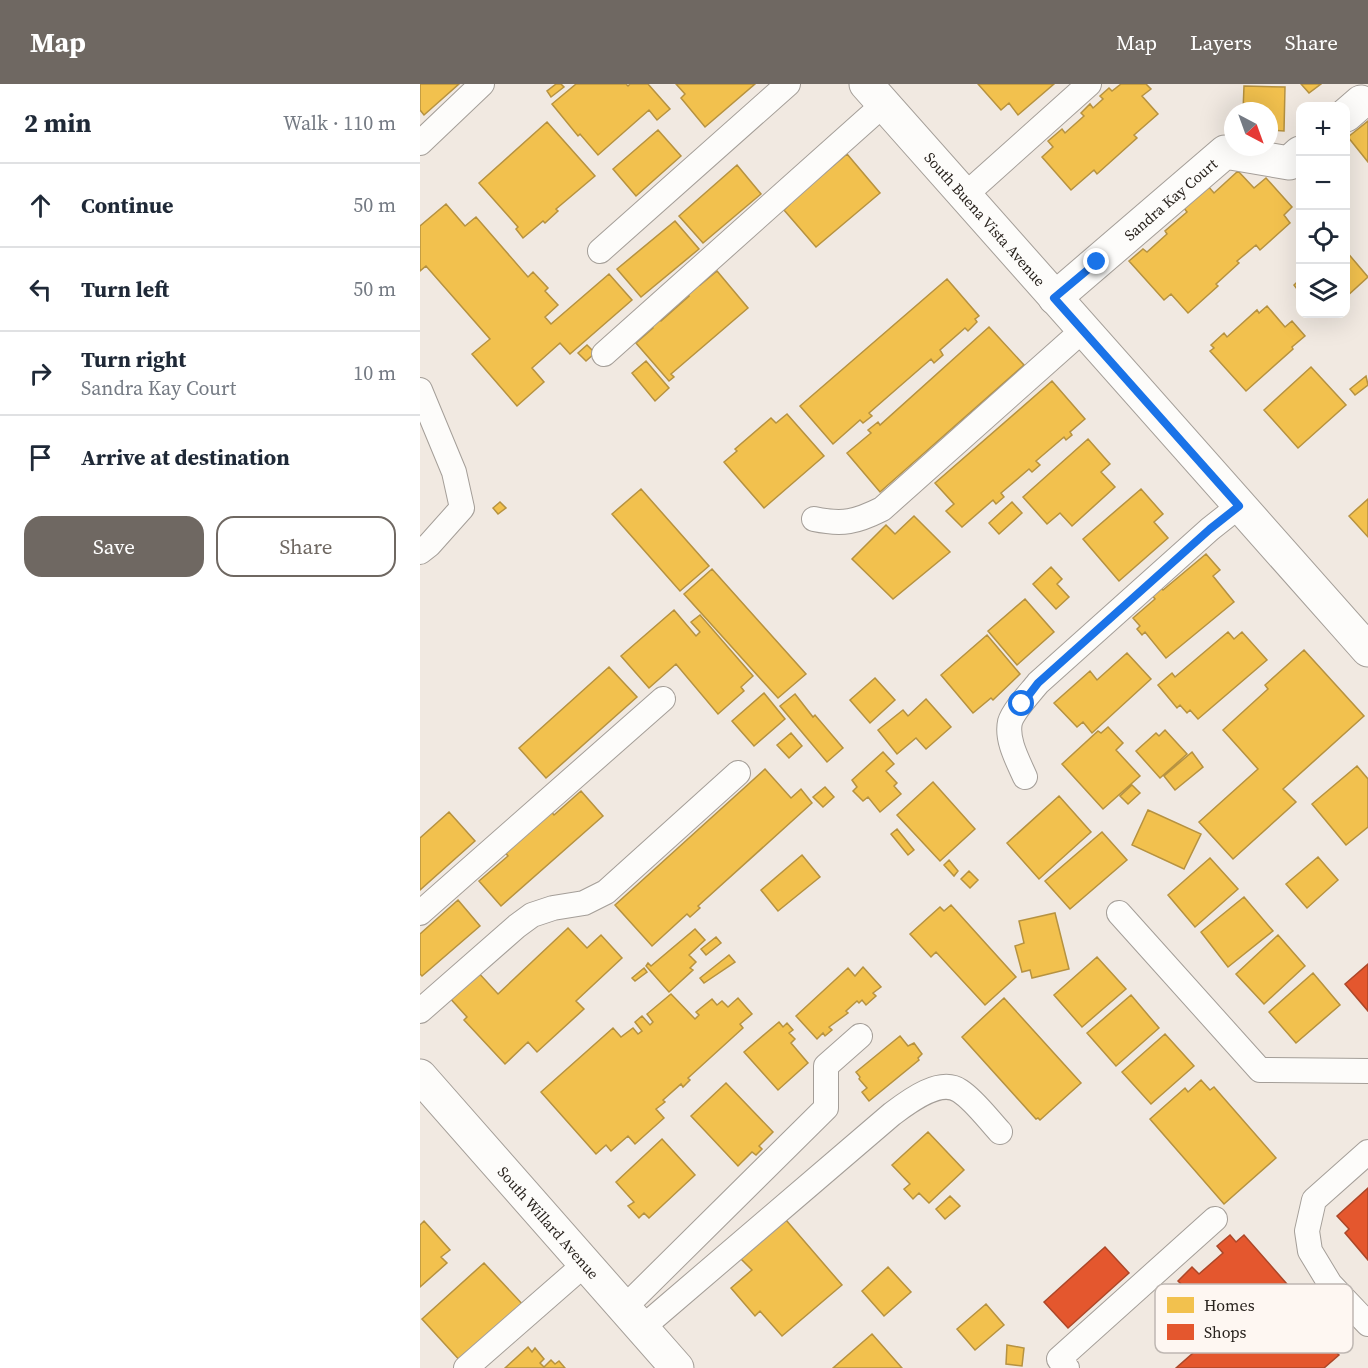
<!DOCTYPE html>
<meta charset="utf-8">
<style>
body{margin:0;font-family:"Source Serif 4",serif;background:#f6f6f7;color:#1f2937}
.controls{position:absolute;right:18px;top:18px;display:grid;overflow:hidden;border-radius:12px;box-shadow:0 6px 24px #0002}
.controls button{width:54px;height:54px;display:grid;place-items:center;padding:0;border:0;border-bottom:2px solid #e0e1e3;background:#fff;color:#1f2937;font:30px sans-serif}
.compass{position:absolute;left:804px;top:18px;width:54px;height:54px;border-radius:50%;background:#fff;box-shadow:0 6px 24px #0002;rotate:139deg}
.stop{position:absolute;width:18px;height:18px;margin:-14px;border:4px solid #1a73e8;border-radius:50%;background:#fff}
.stop.end{background:#1a73e8;border-color:#fff;box-shadow:0 2px 6px #0008}
.list{margin:0;padding:0;list-style:none}
h2{display:flex;justify-content:space-between;align-items:center;height:78px;margin:0;padding:0 24px;font-size:26px}
h2 small{font-size:20px;font-weight:400;color:#747a83}
.list li{display:grid;grid-template-columns:39px 1fr auto;gap:18px;align-items:center;box-sizing:border-box;height:84px;padding:0 24px;border-top:2px solid #e0e1e3}
.list b{display:block;font-size:22px;white-space:nowrap}
.list p{margin:0;font-size:20px;white-space:nowrap;color:#747a83}
.list em{font-size:20px;font-style:normal;color:#747a83}
.actions{display:flex;gap:12px;padding:18px 24px}
.actions a{flex:1;padding:14px 0;border:2px solid #6f6862;border-radius:18px;text-align:center;font-size:21px;color:#6f6862}
.actions .main{background:#6f6862;color:#fff}
.icon{flex:none;width:33px;height:33px;fill:none;stroke:currentColor;stroke-width:2;stroke-linecap:round;stroke-linejoin:round}
.map{position:relative;flex:none;width:948px;height:1284px;overflow:hidden}
header{display:flex;align-items:center;gap:36px;box-sizing:border-box;height:84px;padding:0 30px;background:#6f6862;color:#fff}
header strong{font-size:28px}
nav{display:flex;gap:33px;margin-inline-start:auto;font-size:21px}
main{display:flex}
aside{flex:1;background:#fff}
.map>svg:first-child{display:block}
.homes{fill:#f2c14e;stroke:#b69240;stroke-width:1.5}
.shops{fill:#e4572e;stroke:#ac4729;stroke-width:1.5}
.lines{fill:none;stroke-linecap:round;stroke-linejoin:round}
.service-casing{stroke:#a49e98;stroke-width:26}
.minor-casing{stroke:#a49e98;stroke-width:35}
.service{stroke:#fdfcfa;stroke-width:24}
.minor{stroke:#fdfcfa;stroke-width:33}
.route{stroke:#1a73e8;stroke-width:8}
.labels{text-anchor:middle;dominant-baseline:central;stroke-width:6;stroke-linejoin:round;paint-order:stroke}
.street-label{font-size:15px;fill:#29231e;stroke:#fef7f2}
.key{fill:#fef7f2;stroke:#beb7b2;stroke-width:1.5}
.key-label{font-size:16px;fill:#29231e}
</style>
<header>
<strong>Map</strong>
<nav><a>Map</a><a>Layers</a><a>Share</a></nav>
</header>
<main>
<aside>
<h2>2 min<small>Walk · 110 m</small></h2>
<ul class="list">
<li><svg class="icon" aria-label="ahead" viewBox="0 0 24 24"><path d="M12 20V5M6 11l6-6 6 6"/></svg><div><b>Continue</b></div><em>50 m</em></li>
<li><svg class="icon" aria-label="left" viewBox="0 0 24 24"><path d="M17 20v-9H6M10 6l-5 5 5 5"/></svg><div><b>Turn left</b></div><em>50 m</em></li>
<li><svg class="icon" aria-label="right" viewBox="0 0 24 24"><path d="M7 20v-9h11M14 6l5 5-5 5"/></svg><div><b>Turn right</b><p>Sandra Kay Court</p></div><em>10 m</em></li>
<li><svg class="icon" aria-label="arrive" viewBox="0 0 24 24"><path d="M6 21V4h12l-3 4 3 4H6"/></svg><div><b>Arrive at destination</b></div></li>
</ul>
<div class="actions"><a class="main">Save</a><a>Share</a></div>
</aside>
<div class="map">
<svg width="948" height="1284" viewBox="0 0 948 1284">
<rect width="100%" height="100%" fill="#f1e9e1"/>
<!-- homes -->
<path class="homes" d="M0,0H39L4,31L0,26Z
M136,0H141L144,3L131,13L127,7Z
M156,0H206L208,2L210,0H228L250,25L237,36L229,26L178,71L160,50L158,52L132,20Z
M256,0H335L285,43L261,14L265,10Z
M558,0H634L598,31L589,19L581,26Z
M701,0H726L731,5L722,12L738,30L714,51L717,54L677,90L674,86L651,106L622,73L633,63L628,57L642,45L645,49L664,32L661,29L670,20L673,24L683,15L680,12L689,4L692,7Z
M881,0H901L889,9Z
M824,2L865,3L864,47L849,46V27H823Z
M948,37V78L928,53Z
M127,38L175,92L136,125L138,127L125,139L123,137L103,154L96,145L98,143L59,99Z
M238,46L261,72L216,112L193,85Z
M427,70L460,109L396,163L364,126L370,120L369,119Z
M317,81L341,110L283,159L259,132Z
M818,87L834,104L846,94L872,123L864,131L870,139L840,166L836,161L817,177L819,179L796,200L798,202L768,229L751,210L744,216L709,177L723,165L727,168L747,150L745,147L767,128L764,124L788,102L794,109Z
M26,120L45,142L56,133L108,193L113,188L128,204L125,207L138,221L125,233L131,240L189,190L212,216L150,270L140,259L112,284L124,298L97,322L52,270L70,255L6,182L0,187V142Z
M255,137L279,165L221,213L197,185Z
M926,167L948,193L926,213Z
M297,187L328,224L251,290L254,293L249,297L216,259L233,244L230,241L238,234L241,237L269,212L267,209L279,199L280,201Z
M527,195L559,232L555,235L557,238L548,247L545,244L520,266L523,271L514,279L511,275L449,329L452,332L443,339L440,336L413,360L380,322Z
M880,195V209L874,201Z
M847,222L865,243L872,237L885,252L872,263L873,265L826,307L790,267L794,264L791,261L804,249L807,253L837,226L839,229Z
M569,243L604,281L460,408L427,369L451,349L448,346L458,338L460,341Z
M167,261L175,269L166,277L158,269Z
M226,277L249,304L235,317L212,289Z
M891,283L926,321L878,364L844,326Z
M946,292L948,301L935,311L930,305Z
M632,297L665,335L650,348L652,351L646,356L644,353L616,377L620,381L612,388L609,385L581,409L584,413L576,420L573,416L542,443L526,427L534,420L515,399Z
M367,330L404,372L344,424L304,378L317,367L315,365L351,334L356,339Z
M668,355L690,380L681,388L695,403L652,442L640,429L627,440L603,413Z
M221,405L289,482L260,507L192,430Z
M721,405L743,430L734,438L748,454L699,497L663,455Z
M948,415V453L929,432Z
M80,418L86,424L78,430L73,424Z
M592,418L602,429L579,450L569,439Z
M494,432L530,468L473,515L432,475L466,441L475,450Z
M786,470L800,486L793,492L814,518L746,574L725,548L722,551L717,545L720,542L713,534L735,515L732,511L741,504L743,506Z
M631,483L642,495L637,500L649,513L636,525L613,500Z
M292,485L386,590L358,614L264,510Z
M605,515L634,548L597,581L568,547Z
M254,526L276,552L280,548L271,538L280,531L333,592L321,603L324,607L298,630L256,580L229,604L201,572Z
M808,548L814,555L822,548L847,576L778,635L770,626L767,629L760,621L757,624L738,601L752,589L755,593Z
M567,551L600,590L573,616L571,614L553,629L521,591Z
M884,566L944,632L863,705L876,718L813,775L779,738L838,685L803,646L848,605L845,601Z
M707,569L731,595L672,649L663,638L657,643L634,619L670,587L677,596Z
M189,583L217,613L126,694L99,664Z
M455,594L475,616L450,639L430,616Z
M344,609L365,635L334,662L312,637Z
M375,610L393,633L395,631L423,664L407,678L360,622Z
M506,615L531,643L506,665L496,654L477,670L458,646L483,626L488,632Z
M688,643L703,659L696,666L720,692L683,725L642,680L678,647L681,649Z
M745,646L767,670L740,694L716,667L736,649L739,652Z
M371,649L382,662L369,674L357,661Z
M463,668L474,680L466,687L477,699L474,702L481,710L460,728L448,713L443,717L433,707L437,703L432,696Z
M772,668L783,683L755,706L744,692Z
M937,682L948,695V743L926,761L892,720Z
M345,685L371,714L381,705L392,719L278,822L280,824L270,833L267,830L232,862L195,821Z
M513,698L555,745L520,777L477,731Z
M712,701L720,709L708,720L700,712Z
M405,703L414,713L403,723L393,713Z
M161,707L183,732L81,822L59,797L88,772L84,767L130,726L134,731Z
M639,712L671,748L619,795L587,759Z
M728,726L781,750L764,785L712,761Z
M29,728L55,757L0,806V754Z
M477,745L494,766L488,771L471,750Z
M682,748L707,776L650,825L625,797Z
M382,771L400,793L358,827L341,806Z
M898,773L918,796L887,824L866,800Z
M790,774L818,805L775,843L748,811Z
M529,776L538,787L534,792L524,781Z
M549,787L558,796L550,804L541,795Z
M824,813L853,847L808,883L781,848Z
M38,816L60,842L2,892L0,890V850Z
M531,821L596,893L565,921L516,868L511,873L490,850L520,823L524,827Z
M635,829L649,885L612,894L610,886L602,888L595,862L604,859L599,837Z
M148,844L167,864L181,851L202,874L156,917L164,925L117,968L108,958L85,980L44,936L47,933L28,912L56,886L78,910Z
M275,845L285,856L269,871L276,878L270,884L273,886L249,908L226,882L228,879L231,882Z
M858,851L885,882L844,920L816,890Z
M296,853L301,859L286,871L281,865Z
M309,871L315,878L284,899L280,894Z
M677,873L706,905L662,943L634,911Z
M443,883L461,903L453,909L456,912L446,921L442,916L439,919L437,917L426,927L428,929L409,943L412,946L405,952L403,949L397,955L376,932L428,884L435,892Z
M224,884L227,888L215,897L212,894Z
M893,889L920,921L876,959L849,928Z
M251,910L275,935L279,931L276,928L292,915L297,921L302,917L308,923L318,914L332,930L320,940L323,944L268,994L270,996L263,1003L261,1000L243,1016L245,1018L236,1025L244,1034L215,1060L208,1052L191,1067L186,1061L176,1070L121,1008L193,944L201,953L213,944L218,950L222,947L215,938L222,932L230,941L233,938L227,930Z
M711,911L739,944L696,982L667,949Z
M584,914L661,999L620,1036L618,1034L616,1035L542,953Z
M359,938L363,943L367,939L373,946L369,949L375,955L371,959L388,979L358,1006L324,968Z
M745,950L774,982L731,1020L702,988Z
M480,952L488,962L494,959L502,970L498,974L499,976L449,1017L442,1008L447,1004L439,995L440,993L436,988Z
M781,996L790,1006L794,1003L856,1074L804,1120L730,1035L765,1004L768,1008Z
M306,999L353,1048L339,1062L342,1065L336,1071L332,1068L318,1082L271,1032Z
M508,1048L544,1086L509,1119L499,1109L493,1115L484,1105L490,1100L472,1081Z
M242,1055L275,1091L229,1134L224,1129L219,1134L208,1122L214,1118L196,1098Z
M530,1112L540,1122L525,1135L516,1125Z
M366,1136L422,1201L362,1252L340,1227L335,1232L311,1204L332,1186L321,1175Z
M4,1137L30,1166L21,1173L27,1179L0,1203V1141Z
M64,1179L105,1223L43,1280L2,1235Z
M468,1183L491,1208L464,1232L442,1207Z
M566,1220L584,1241L555,1266L537,1245Z
M452,1250L482,1284H413Z
M587,1261L604,1264L602,1282L586,1280Z
M108,1263L112,1268L115,1264L124,1275L120,1279L124,1283L131,1276L135,1280L139,1277L145,1284H85Z"/>
<!-- shops -->
<path class="shops" d="M948,880V927L925,900Z
M948,1104V1176L925,1149L929,1145L917,1132Z
M810,1151L816,1158L824,1151L923,1264L917,1269L919,1271L904,1284H756L798,1247L761,1206L764,1203L758,1197L772,1183L779,1190L803,1169L797,1162Z
M685,1163L709,1189L648,1244L624,1218Z"/>
<g class="lines">
<defs>
<path id="service" d="M0,59L62,0
M544,112L669,0
M180,167L368,0
M184,270L464,20
M0,306L34,388L42,424L9,461L0,468
M394,435C423,441 436,438 462,425L663,246
M605,693C598,677 586,656 590,638C593,627 611,608 618,599L790,445L819,422
M0,829L243,615
M699,829L840,986L948,987
M0,927L97,842L112,831L133,824L164,819L186,808L318,689
M948,1068L894,1116L887,1147L890,1167L910,1200L948,1240
M204,1224L406,1024V982L440,952
M222,1244L472,1030C488,1018 520,993 540,1007C554,1016 568,1035 580,1048
M46,1284L165,1180
M647,1284L639,1275L795,1135"/>
<g id="minor">
<path id="s1" d="M446,0L948,566"/>
<path d="M926,31L941,18"/>
<path id="s2" d="M635,214L805,68L869,79L880,69"/>
<path id="s3" d="M0,992L257,1284"/>
</g>
</defs>
<!-- service casing -->
<use href="#service" class="service-casing"/>
<!-- minor casing -->
<use href="#minor" class="minor-casing"/>
<!-- service -->
<use href="#service" class="service"/>
<!-- minor -->
<use href="#minor" class="minor"/>
</g>
<g class="lines">
<!-- route -->
<path class="route" d="M602,620L618,599L790,445L819,422L634,214L677,178"/>
</g>
<g class="labels">
<!-- street labels -->
<g class="street-label">
<text stroke="none"><textPath href="#s2" startOffset="152">Sandra Kay Court</textPath></text>
<text stroke="none"><textPath href="#s1" startOffset="180">South Buena Vista Avenue</textPath></text>
<text stroke="none"><textPath href="#s3" startOffset="195">South Willard Avenue</textPath></text>
</g>
</g>
<!-- legend -->
<rect x="735" y="1200" width="198" height="69" rx="9" class="key"/>
<rect x="747" y="1213" width="27" height="16" fill="#f2c14e"/>
<rect x="747" y="1240" width="27" height="16" fill="#e4572e"/>
<g class="key-label">
<text x="784" y="1227">Homes</text>
<text x="784" y="1254">Shops</text>
</g>
</svg>
<div class="controls">
<button>+</button>
<button>−</button>
<button><svg class="icon" aria-label="locate" viewBox="0 0 24 24"><circle cx="12" cy="12" r="6"/><path d="M12 2v4M12 18v4M2 12h4M18 12h4"/></svg></button>
<button><svg class="icon" aria-label="layers" viewBox="0 0 24 24"><path d="M12 4l9 5-9 5-9-5zM3 14l9 5 9-5"/></svg></button>
</div>
<svg class="compass" viewBox="-18 -18 36 36"><path d="M0-13l5 13h-10z" fill="#e53935"/><path d="M0 13l5-13h-10z" fill="#747a83"/></svg>
<div class="stop" style="left:602px;top:620px"></div>
<div class="stop end" style="left:677px;top:178px"></div>
</div>
</main>
